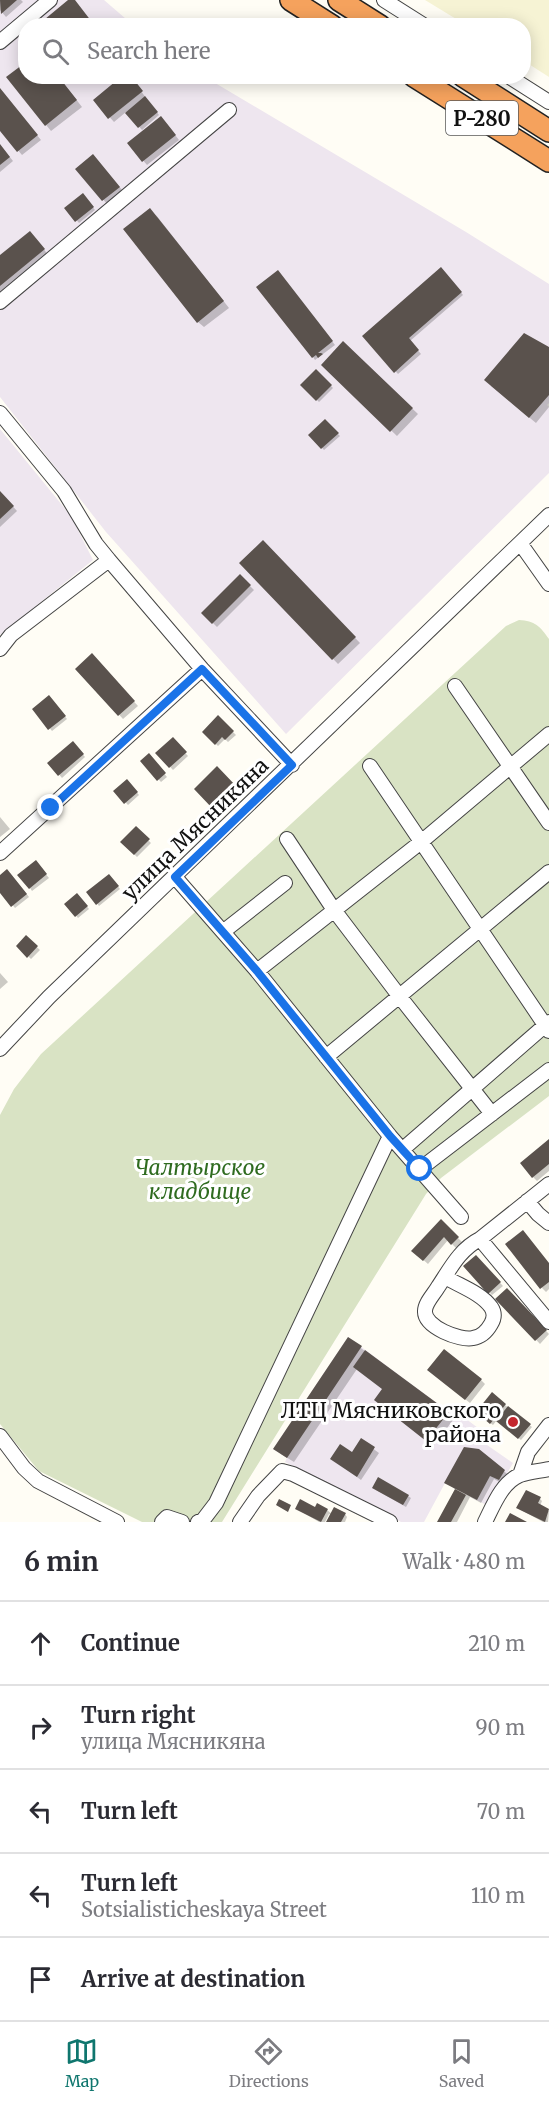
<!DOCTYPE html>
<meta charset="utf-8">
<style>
body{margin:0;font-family:Merriweather,serif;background:#f2f2f3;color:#2b2b33}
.stop{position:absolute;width:18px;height:18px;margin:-14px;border:4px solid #1a73e8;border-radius:50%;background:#fff}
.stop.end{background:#1a73e8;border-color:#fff;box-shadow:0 2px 6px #0008}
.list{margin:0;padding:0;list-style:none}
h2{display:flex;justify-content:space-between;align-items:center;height:78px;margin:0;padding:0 24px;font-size:26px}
h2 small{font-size:20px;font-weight:400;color:#7c7c81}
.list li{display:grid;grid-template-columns:39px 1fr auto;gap:18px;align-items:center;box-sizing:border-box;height:84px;padding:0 24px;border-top:2px solid #e1e1e2}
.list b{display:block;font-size:22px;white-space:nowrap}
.list p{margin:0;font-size:20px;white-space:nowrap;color:#7c7c81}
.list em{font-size:20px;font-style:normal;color:#7c7c81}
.icon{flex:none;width:33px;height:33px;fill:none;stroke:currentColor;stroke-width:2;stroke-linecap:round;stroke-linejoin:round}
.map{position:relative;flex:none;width:549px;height:1522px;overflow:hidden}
.search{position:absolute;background:#fff;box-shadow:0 3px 15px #0003;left:18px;right:18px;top:18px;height:66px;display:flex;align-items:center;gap:15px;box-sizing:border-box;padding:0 21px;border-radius:24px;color:#7c7c81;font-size:22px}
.sheet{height:498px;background:#fff}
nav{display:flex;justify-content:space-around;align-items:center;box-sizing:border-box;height:84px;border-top:2px solid #e1e1e2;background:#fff;font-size:16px;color:#7c7c81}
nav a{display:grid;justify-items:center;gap:3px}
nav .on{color:#0f766e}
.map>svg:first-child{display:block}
.industrial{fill:#eee6ef}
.farmland{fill:#f6f3d4}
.cemetery{fill:#d9e3c4}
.shadow{fill:#0003}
.building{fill:#5a524d}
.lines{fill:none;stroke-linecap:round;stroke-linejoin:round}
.minor-casing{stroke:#444;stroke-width:16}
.highway-casing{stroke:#222;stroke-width:24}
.minor{stroke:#fff;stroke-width:14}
.highway{stroke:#f5a25d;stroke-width:21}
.route{stroke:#1a73e8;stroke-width:8}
.poi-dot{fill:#c4262e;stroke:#fff;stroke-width:2}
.labels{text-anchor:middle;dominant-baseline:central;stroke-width:6;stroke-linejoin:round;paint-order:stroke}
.shield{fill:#fff;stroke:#585858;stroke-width:1.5}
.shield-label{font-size:20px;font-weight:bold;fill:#111}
.street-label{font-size:21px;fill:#111;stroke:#fff}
.park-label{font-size:21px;font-style:italic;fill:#2f6b1f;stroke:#fff}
.poi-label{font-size:21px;fill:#111;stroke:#fff;text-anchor:end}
</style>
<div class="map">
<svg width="549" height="1522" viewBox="0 0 549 1522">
<rect width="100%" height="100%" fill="#fffdf5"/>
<!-- industrial -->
<path class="industrial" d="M0,0H104L133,25L26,26V76L205,77L466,232L549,284V403L547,405L549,407V473L286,734L106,532L0,397Z
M0,429L71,516L93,560L0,635Z
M348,1337L449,1412L453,1409L482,1431L477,1438L513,1463L488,1506L445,1483L424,1522H401L285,1462L287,1458L273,1449Z"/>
<!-- farmland -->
<path class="farmland" d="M425,0H549V77L524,61V26L466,25Z"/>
<!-- cemetery -->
<path class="cemetery" d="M519,620C535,621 540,626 549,639V1096L441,1178L426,1194L222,1522H142L39,1471L0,1424V1115L14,1089L41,1054L506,626Z"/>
<!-- shadow -->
<path class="shadow" d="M0,0H21L23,2L6,17L0,10Z
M58,76L82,107L51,131L8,78Z
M131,78L159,115L142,130L126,112L114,122L95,101Z
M0,90L41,140L22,155L0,129Z
M165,122L179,140L147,165L129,144Z
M0,145L13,161L0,172Z
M97,160L123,191L107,204L77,169Z
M83,195L95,210L79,223L66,208Z
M156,215L229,308L204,327L198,322Z
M36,239L49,256L0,296V257Z
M441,269L463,295L410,341L421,354L398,374L364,336Z
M280,274L335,345L315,360L313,357Z
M343,343L418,414L397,436L323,365Z
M549,348V407L536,423L491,386Z
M316,371L333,388L319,402L302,385Z
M325,421L340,436L324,450L310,435Z
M0,492L17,511L0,527Z
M263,542L360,643L338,664L241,563Z
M240,576L254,590L217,627L203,613Z
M92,656L138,706L123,719L77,669Z
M51,699L67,719L52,731L34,709Z
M218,717L236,735L228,742L225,739L218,746L204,732Z
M172,739L188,756L173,770L157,753Z
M73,743L85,757L62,778L49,763Z
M149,755L167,777L161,782L142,761Z
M217,768L239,791L218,812L196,789Z
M127,781L139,795L128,805L115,791Z
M0,817L10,829L0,837Z
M136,828L151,843L137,857L122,842Z
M38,865L49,878L32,891L30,888Z
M10,873L29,897L15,908L0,890V877Z
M109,876L120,889L99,906L88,892Z
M77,895L89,909L78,918L66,904Z
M26,937L40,950L31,959L18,946Z
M0,973L8,982L0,989Z
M549,1141V1171L537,1181L533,1177Z
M441,1221L462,1242L456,1248L448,1240L428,1264L413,1251Z
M476,1257L503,1286L492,1295L465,1266Z
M549,1264V1289L546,1292L542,1288Z
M507,1290L549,1334L540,1344L498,1299Z
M349,1339L454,1419L433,1446L382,1406L384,1389L357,1369L294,1462L281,1454Z
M433,1374L481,1380L485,1384L470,1403Z
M505,1405L532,1427L521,1440L497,1420L493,1425L480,1415Z
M361,1440L379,1453L361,1480L332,1459L352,1454Z
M504,1471L508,1475L503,1484L494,1479L481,1503L470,1497L457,1522H439L456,1490L446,1482Z
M376,1490L408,1496L411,1498L406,1507Z
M540,1499L542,1501L540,1506L549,1511L548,1522H543L521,1510Z
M297,1509L327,1510L332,1514H345L347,1517L345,1522H328L332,1515L329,1514L325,1522H319Z"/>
<!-- building -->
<path class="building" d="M0,0H17L1,14Z
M68,0H75L95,26H40L39,24Z
M26,62V76H58L77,100L45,126L6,77Z
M122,76H131L143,91L108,119L93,100Z
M0,88L38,135L17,152L0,131Z
M145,96L158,112L138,128L125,113Z
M161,116L176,135L142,162L127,143Z
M0,144L10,157L0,165Z
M93,154L120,187L102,201L75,169Z
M83,193L94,207L75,222L64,208Z
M150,208L224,301L197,323L123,229Z
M30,231L45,249L0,286V255Z
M441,267L462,292L409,338L419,350L394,373L362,336Z
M278,270L333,341L318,353H321L323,354L318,358L316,355L312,358L256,287Z
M524,333L549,347V395L529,418L484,380Z
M343,341L413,408L390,432L321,365Z
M316,369L332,385L316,401L300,385Z
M325,419L339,433L321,449L308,435Z
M0,491L14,506L0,519Z
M263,540L356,637L332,660L239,563Z
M240,574L251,585L212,624L201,613Z
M92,653L135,701L118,716L75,669Z
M49,695L66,716L48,730L32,709Z
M218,715L234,731L225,740L222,737L215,745L202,732Z
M173,737L187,752L169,768L155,753Z
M73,741L84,754L58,776L47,763Z
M149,753L166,773L157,781L140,761Z
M217,766L236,786L213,809L194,789Z
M127,779L138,792L124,804L113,791Z
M136,826L150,839L134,855L120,842Z
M36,860L47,874L29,889L17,875Z
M7,869L27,894L11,907L0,893V875Z
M109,874L119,886L96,905L86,892Z
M77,893L88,906L75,917L64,904Z
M26,935L38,946L27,958L16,946Z
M549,1139V1164L532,1178L520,1163Z
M441,1219L459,1237L451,1245L444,1237L423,1261L411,1251Z
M523,1230L549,1263V1282L540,1289L505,1244Z
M476,1255L501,1282L488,1294L463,1266Z
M507,1288L547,1330L535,1341L495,1299Z
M348,1337L362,1346L287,1458L273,1449Z
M444,1349L482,1379L465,1400L427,1370Z
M365,1350L449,1412L426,1441L374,1400L382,1389L353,1367Z
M492,1392L506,1404L490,1424L476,1412Z
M508,1406L531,1424L518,1439L496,1421Z
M361,1438L375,1447L357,1477L330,1459L340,1444L352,1452Z
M464,1447L479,1449L505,1470L499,1480L490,1476L477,1500L444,1483Z
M378,1477L409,1495L403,1505L372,1488Z
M455,1489L466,1495L451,1522H437Z
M526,1490L541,1497L538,1503L549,1509L545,1522L516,1508Z
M279,1499L291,1505L288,1512L276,1505Z
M300,1499L315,1507L317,1503L328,1509L321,1522L295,1509Z
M334,1507L346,1513L341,1522H326Z
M510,1513L527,1522H505Z"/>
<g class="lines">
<defs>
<path id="minor" d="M384,0L425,26
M0,42L50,0
M508,76L549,102
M0,302L229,110
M0,413L64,491L96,544L109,560L202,669L292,765
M520,543L549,584
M0,649L11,635L109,560
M455,686L549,823
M370,766L549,1031
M287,839L334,910L400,997L492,1114
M0,853L202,669
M175,877L257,971L390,1136L461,1217
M224,931L285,883
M257,971L421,842L549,734
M0,1049L49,997L549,515
M326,1057L549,872
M403,1149L549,1022
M420,1169L549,1070
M527,1201L538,1214L549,1223
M480,1239L549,1322
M445,1277C460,1286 481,1293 491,1307C495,1313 494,1319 491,1324C487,1331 481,1337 473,1338C460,1341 424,1327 425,1311C425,1303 434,1294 438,1287C450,1269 460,1249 480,1239L549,1184
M0,1436L24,1468L38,1481L117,1522
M520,1475L528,1452L549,1425
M162,1522L167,1517L182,1522
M198,1522L203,1520L216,1503L390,1136
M240,1522L258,1496L282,1471L293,1474L390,1522
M485,1522C493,1506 502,1482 520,1475C529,1472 540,1471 549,1469"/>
<path id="highway" d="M291,0L332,26
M339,0L380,26
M414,76L549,161
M463,76L549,131"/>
</defs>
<!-- minor casing -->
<use href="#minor" class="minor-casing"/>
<!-- highway casing -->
<use href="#highway" class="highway-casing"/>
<!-- minor -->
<use href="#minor" class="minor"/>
<!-- highway -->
<use href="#highway" class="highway"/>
</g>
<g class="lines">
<!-- route -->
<path class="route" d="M51,808L202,669L292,765L175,877L257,971L390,1136L420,1169"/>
</g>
<!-- markers -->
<circle class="poi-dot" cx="513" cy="1422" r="6"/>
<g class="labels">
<!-- shield labels -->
<rect class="shield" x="446" y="101" width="72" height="34" rx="4.5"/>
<g class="shield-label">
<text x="482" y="118">Р-280</text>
</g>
<!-- street labels -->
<g class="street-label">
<text transform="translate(195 829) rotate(-44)">улица Мясникяна</text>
</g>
<!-- park labels -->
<g class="park-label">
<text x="200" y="1167">Чалтырское<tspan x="200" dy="24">кладбище</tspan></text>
</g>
<!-- poi labels -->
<g class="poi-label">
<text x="501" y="1410">ЛТЦ Мясниковского<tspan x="501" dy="24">района</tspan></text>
</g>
</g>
</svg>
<div class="stop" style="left:420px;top:1169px"></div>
<div class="stop end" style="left:51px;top:808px"></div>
<div class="search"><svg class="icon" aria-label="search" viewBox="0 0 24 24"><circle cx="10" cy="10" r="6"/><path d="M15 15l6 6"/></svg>Search here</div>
</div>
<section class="sheet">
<h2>6 min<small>Walk · 480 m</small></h2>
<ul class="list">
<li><svg class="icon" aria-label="ahead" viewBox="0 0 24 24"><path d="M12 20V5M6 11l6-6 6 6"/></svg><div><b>Continue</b></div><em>210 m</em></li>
<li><svg class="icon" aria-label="right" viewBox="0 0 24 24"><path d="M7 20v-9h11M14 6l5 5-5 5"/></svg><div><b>Turn right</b><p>улица Мясникяна</p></div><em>90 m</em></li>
<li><svg class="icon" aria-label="left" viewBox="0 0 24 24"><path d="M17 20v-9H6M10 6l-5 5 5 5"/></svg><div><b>Turn left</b></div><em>70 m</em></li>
<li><svg class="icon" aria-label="left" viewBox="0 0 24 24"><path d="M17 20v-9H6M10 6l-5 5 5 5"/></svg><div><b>Turn left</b><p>Sotsialisticheskaya Street</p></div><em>110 m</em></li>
<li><svg class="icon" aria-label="arrive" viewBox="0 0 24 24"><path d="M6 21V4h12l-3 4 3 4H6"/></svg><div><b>Arrive at destination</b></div></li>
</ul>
</section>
<nav>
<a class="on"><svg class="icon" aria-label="map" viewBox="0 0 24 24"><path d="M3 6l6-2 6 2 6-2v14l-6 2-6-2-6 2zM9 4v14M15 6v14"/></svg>Map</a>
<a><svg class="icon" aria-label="directions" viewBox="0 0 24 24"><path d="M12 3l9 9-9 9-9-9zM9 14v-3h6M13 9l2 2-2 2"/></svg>Directions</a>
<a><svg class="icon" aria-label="saved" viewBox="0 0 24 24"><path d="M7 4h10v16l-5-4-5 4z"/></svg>Saved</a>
</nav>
